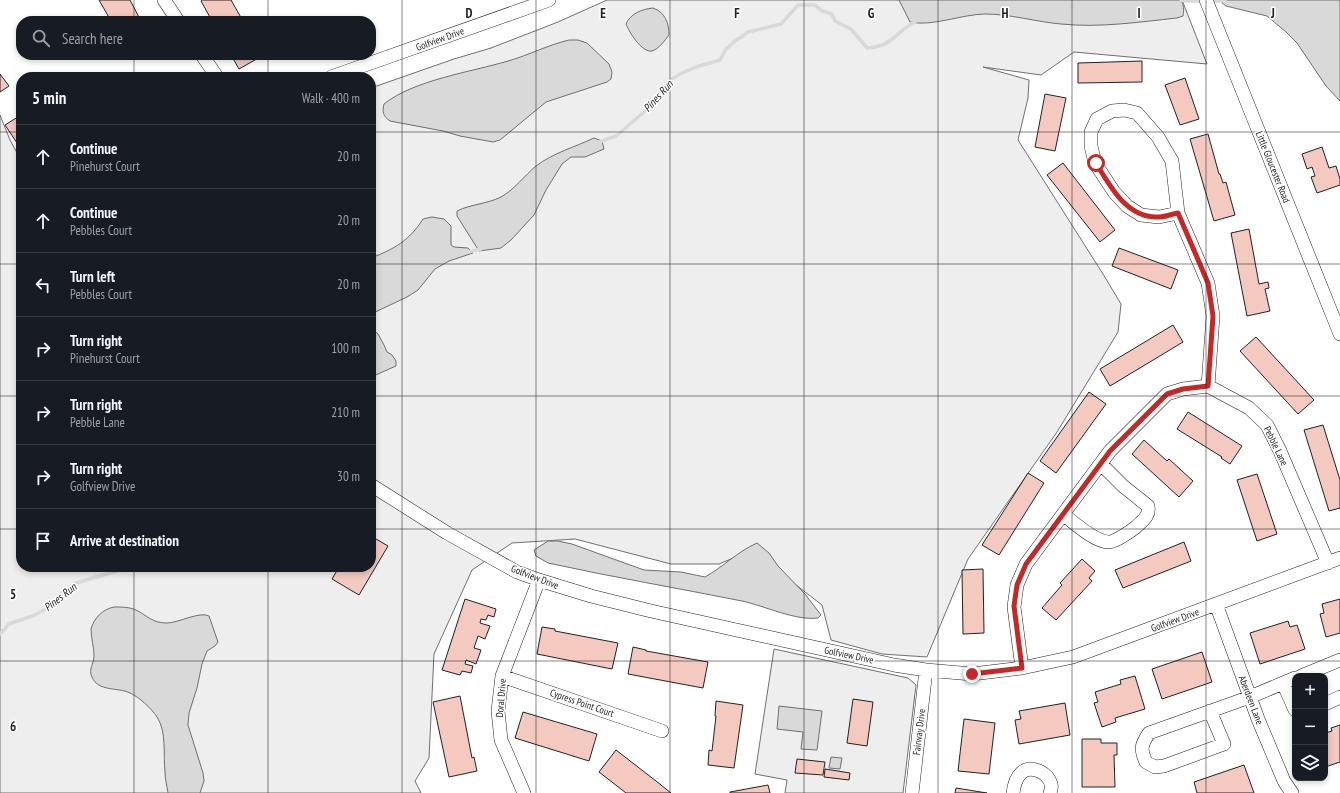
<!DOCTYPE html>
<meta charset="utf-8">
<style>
body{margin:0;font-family:"PT Sans Narrow",sans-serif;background:#242831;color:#f1f3f6}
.controls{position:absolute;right:12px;bottom:12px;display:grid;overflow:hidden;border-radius:8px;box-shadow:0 2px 6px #0003}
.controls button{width:36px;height:36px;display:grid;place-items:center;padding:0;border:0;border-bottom:1px solid #363941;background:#171b24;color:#f1f3f6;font:20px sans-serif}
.stop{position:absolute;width:12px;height:12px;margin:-9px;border:3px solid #c62828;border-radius:50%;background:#fff}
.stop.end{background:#c62828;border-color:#fff;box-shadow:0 1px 4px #0008}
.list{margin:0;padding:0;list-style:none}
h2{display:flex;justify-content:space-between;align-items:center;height:52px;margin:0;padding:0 16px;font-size:17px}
h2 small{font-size:13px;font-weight:400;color:#9ea1a6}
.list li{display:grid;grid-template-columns:26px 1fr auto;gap:12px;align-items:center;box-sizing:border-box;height:64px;padding:0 16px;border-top:1px solid #363941}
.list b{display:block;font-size:15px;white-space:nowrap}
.list p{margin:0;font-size:13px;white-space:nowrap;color:#9ea1a6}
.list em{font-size:13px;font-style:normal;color:#9ea1a6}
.icon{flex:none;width:22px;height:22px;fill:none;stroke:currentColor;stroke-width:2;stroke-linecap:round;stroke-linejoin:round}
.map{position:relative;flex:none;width:1340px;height:793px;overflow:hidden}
.search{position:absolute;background:#171b24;box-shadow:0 2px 6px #0003;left:16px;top:16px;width:360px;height:44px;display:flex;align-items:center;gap:10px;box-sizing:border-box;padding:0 14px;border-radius:16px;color:#9ea1a6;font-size:15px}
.panel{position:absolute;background:#171b24;box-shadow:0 2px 6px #0003;left:16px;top:72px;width:360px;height:500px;border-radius:16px}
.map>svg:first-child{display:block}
.green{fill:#eee;stroke:#6f6f6f}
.water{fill:#d9d9d9;stroke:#6f6f6f}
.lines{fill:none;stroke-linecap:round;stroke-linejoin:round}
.stream{stroke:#d9d9d9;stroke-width:3.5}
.building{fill:#f3c9c0;stroke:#222}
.minor-casing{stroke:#222;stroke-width:14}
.minor{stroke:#fff;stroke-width:13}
.route{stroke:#c62828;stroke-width:5}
.grid{fill:none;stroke:#222;stroke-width:1;stroke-opacity:0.55}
.labels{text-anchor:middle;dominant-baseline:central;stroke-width:3;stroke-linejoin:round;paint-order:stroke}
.street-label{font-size:10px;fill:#222;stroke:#fff}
.water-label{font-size:11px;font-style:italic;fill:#222;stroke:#fff}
.grid-label{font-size:13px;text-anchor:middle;font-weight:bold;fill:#222;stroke:#fff;stroke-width:3;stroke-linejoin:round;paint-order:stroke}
</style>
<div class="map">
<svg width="1340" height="793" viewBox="0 0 1340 793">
<rect width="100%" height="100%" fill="#fff"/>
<!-- green -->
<path class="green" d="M607,0H1182L1207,64L1074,52L1041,75L983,67L1029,80L1028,98L1018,140L1103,274L1121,304L1118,332L1057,432L968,559L927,657L882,654L831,640L822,605L783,575L757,548L719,564H671L575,539L512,543L472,570L434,654L429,758L415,781L421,793H0V115L10,140L21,160V567H371V88L454,59L491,48L558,22Z
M774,649L908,678L916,685L903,793H785L787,780L755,774Z"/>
<!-- water -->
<path class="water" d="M899,0H1181C1184,5 1184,10 1183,16L1177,18C1139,22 1100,28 1061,24C1037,22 1010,14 986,14C962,14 932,27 910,22Z
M1220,0H1340V101L1326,86L1297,43L1286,32L1267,16L1226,6L1221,2Z
M653,8C665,12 669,23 669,35C665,40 659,49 652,51C642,53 629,32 626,24C630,14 642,9 653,8Z
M569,40H578L587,43L609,64L612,72L611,79L607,82L546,102L500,140L493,142L460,136L443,131L390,121C383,116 382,112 384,104C414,80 471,72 508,61C529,55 548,45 569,40Z
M594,138L602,141L604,149L585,157H571L562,164L546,190L534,215L511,240L501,248L479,251L457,216V211C471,204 487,204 501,197C514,190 525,175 536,166C553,153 575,147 594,138Z
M432,217L444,219L451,226V245L454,247L468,248L473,253L449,261L435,269L418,290L407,297L371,314V258C394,249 409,241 423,219Z
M371,328L378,334L384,345L387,352L392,355L396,361V366L371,377Z
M548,541H558L572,544L644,570L681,572L705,577C723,567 737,552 757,543L769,553L778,566L805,594L821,615L818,618C796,621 765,606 742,601C677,588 612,577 548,563L536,556L534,550Z
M114,607C122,607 129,607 136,610C148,616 152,623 167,623C178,623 200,611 209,616L218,642L215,646L207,651L202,664L197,688L189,713L188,725L203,773L204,781L200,793H168C167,786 165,779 165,772C163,755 167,732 157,717C151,708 139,697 130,693C118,687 98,692 92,677C88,669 94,664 94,656C94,647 91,638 91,629C94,618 103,609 114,607Z
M779,706L822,711L817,750L801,749L803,732L777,729Z
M831,757L842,758L840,769L829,768Z"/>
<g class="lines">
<!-- stream -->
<path class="stream" d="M1181,0L1186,1H1203
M1210,1H1225
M599,142L616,136L623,130L643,113L670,80L680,74L696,67L720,60L726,49L734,42L748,32L781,24L798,5H815L822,11L832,14L835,21L851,29L867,48C892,47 897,31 916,21
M468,252L481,249
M0,634L9,624L35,615L51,606L62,593L76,583L117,571L124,567"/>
</g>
<!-- building -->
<path class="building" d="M99,0H130L141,21H111Z
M202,0H231L243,21H212L201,1Z
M231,55H261L262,56L239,69Z
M1142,61V82L1078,83V63Z
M0,74L9,86L0,92Z
M1185,78L1199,119L1180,125L1165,85Z
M1045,94L1066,98L1055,151L1035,147Z
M21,115V149L5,125Z
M1208,134L1219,174H1220L1223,183L1226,182L1235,215L1214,221L1190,139Z
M1322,147L1329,168L1336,166L1340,179V185L1317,193L1311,177L1315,176L1312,167L1307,169L1302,154Z
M1063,163L1115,230L1100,242L1047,175Z
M1249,229L1259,284L1268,282L1269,288L1265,289L1270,311L1247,316L1231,233Z
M1119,248L1178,270L1171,289L1112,266Z
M1173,325L1183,342L1110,386L1100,369Z
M1256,337L1314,400L1298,414L1240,351Z
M1089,392L1106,404L1056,473L1040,461Z
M1188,412L1242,446L1230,464L1221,458L1222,457L1177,429Z
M1323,425L1340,480V508L1329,511L1304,430Z
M1144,440L1167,461L1169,459L1193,481L1179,497L1132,454Z
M1028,473L1044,483L999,555L982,545Z
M1257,474L1277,534L1257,541L1237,480Z
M371,536L388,546L359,595L332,579L339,567H371Z
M1184,542L1191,561L1123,588L1115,570Z
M1082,559L1095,571L1089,578L1092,581L1056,620L1042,608L1062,585L1060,583Z
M983,569L984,633L963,634L962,570Z
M465,599L496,609L494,617L488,615L486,620L481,619L480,623L490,626L485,639L478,636L474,648L481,650L476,664L466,660L465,664L473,666L471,673L462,671L460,675L442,670Z
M1340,599V633L1326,637L1320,614L1324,613L1322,604Z
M1288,621L1290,627L1297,625L1305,649L1260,664L1250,633Z
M542,627L555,629V631L618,643L612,669L537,654Z
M633,647L646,650V651L708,662L703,688L628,674Z
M1202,652L1212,682L1162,699L1152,669Z
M1135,676L1145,709L1115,718L1116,722L1102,727L1094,703L1098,702L1095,692L1121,684L1120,680Z
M460,696L472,758L474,757L477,771L449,777L433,702Z
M853,699L873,702L867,746L847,743Z
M716,701L743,705L734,768L708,765L709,750L712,751L716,716H715Z
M1065,703L1070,735L1019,744L1015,720L1021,719L1019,711Z
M523,712L597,734L589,761L515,738Z
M964,719L995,723L989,774L958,771Z
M1340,725V762L1325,767V733L1332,731L1331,728Z
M1082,739H1101V743H1117V755H1114L1115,787H1082Z
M616,750L656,781L671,793H626L599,772Z
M797,759L825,762L823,775L795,773Z
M1244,765L1254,793H1197L1194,782Z
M825,769L850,773L849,780L824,777Z
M768,785L770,793H730V792Z
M956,788L987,793H955Z"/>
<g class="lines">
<defs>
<path id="minor" d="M164,0L178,21
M1206,0L1340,334
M202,55L217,77
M331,77L549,0
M1178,213L1159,217L1141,215L1127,206L1114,192L1095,163L1091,146V132L1097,119L1112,111L1124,110L1137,113L1158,137L1172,161L1178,213L1208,283L1213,316L1208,386
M371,485L447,533L517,572L539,580L591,596L651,611L894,665L926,670L972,674L1022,668L1073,657L1340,558
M1063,514C1074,523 1095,542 1109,542C1115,542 1131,531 1136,527C1143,520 1150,516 1148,506L1123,486L1101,464
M1216,604L1258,719L1284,781L1292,793
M1022,668L1014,607L1017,585L1026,564L1110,451L1167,394L1183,389L1208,386L1249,408L1267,425L1280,451L1328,563
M502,676L662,731
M1301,676L1340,660
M1283,683L1295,710
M1325,704L1340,697
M1210,711L1224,744L1164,766L1155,767L1146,762C1140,749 1141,745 1149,733L1250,697L1295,678
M524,793L501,740L498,711L502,676L539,580
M912,793L926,670
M1013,793C1015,777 1023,763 1041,772C1045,774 1050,779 1051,784C1052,786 1051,790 1050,793"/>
</defs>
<!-- minor casing -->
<use href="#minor" class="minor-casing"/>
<!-- minor -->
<use href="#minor" class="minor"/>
</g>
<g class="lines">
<!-- route -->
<path class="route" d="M972,674L1022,668L1014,606L1017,585L1026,564L1110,451L1167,394L1183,389L1208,386L1213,316L1208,283L1178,213C1172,214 1165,217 1159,217C1127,219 1110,186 1096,163"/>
</g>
<!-- grid -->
<path class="grid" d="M134,0V21M268,0V21M402,0V793M536,0V793M670,0V793M804,0V793M938,0V793M1072,0V793M1206,0V793M134,55V77M268,55V77M0,132H21M371,132H1340M0,264H21M371,264H1340M0,396H21M371,396H1340M0,529H21M371,529H1340M134,567V793M268,567V793M0,661H1340"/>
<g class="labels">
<!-- street labels -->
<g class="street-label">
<text transform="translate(440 39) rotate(-20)">Golfview Drive</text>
<text transform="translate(1273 167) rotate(68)">Little Gloucester Road</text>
<text transform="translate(1276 446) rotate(64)">Pebble Lane</text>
<text transform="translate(535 577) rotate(21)">Golfview Drive</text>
<text transform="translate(1175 620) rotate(-20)">Golfview Drive</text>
<text transform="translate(849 655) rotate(12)">Golfview Drive</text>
<text transform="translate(501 698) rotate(-85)">Doral Drive</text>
<text transform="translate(1251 700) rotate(69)">Aberdeen Lane</text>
<text transform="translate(582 703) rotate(19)">Cypress Point Court</text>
<text transform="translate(919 732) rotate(-83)">Fairway Drive</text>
</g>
<!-- water labels -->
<g class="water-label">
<text transform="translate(658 96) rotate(-48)">Pines Run</text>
<text transform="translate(60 597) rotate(-38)">Pines Run</text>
</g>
</g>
<g class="grid-label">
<text x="469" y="18">D</text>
<text x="603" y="18">E</text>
<text x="737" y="18">F</text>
<text x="871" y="18">G</text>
<text x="1005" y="18">H</text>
<text x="1139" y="18">I</text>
<text x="1273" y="18">J</text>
<text x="13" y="599">5</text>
<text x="13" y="731">6</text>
</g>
</svg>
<div class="controls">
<button>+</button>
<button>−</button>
<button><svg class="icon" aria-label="layers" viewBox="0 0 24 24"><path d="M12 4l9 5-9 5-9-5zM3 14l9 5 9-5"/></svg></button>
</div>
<div class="stop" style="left:1096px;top:163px"></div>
<div class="stop end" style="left:972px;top:674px"></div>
<div class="search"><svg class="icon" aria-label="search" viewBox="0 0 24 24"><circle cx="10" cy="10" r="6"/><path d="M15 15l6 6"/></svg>Search here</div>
<section class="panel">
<h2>5 min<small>Walk · 400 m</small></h2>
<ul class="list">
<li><svg class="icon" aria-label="ahead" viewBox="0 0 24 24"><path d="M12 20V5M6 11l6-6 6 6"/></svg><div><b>Continue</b><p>Pinehurst Court</p></div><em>20 m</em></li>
<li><svg class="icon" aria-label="ahead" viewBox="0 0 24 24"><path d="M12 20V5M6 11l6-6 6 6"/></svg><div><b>Continue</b><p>Pebbles Court</p></div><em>20 m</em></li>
<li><svg class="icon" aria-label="left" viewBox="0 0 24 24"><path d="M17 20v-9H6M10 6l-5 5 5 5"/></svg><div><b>Turn left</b><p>Pebbles Court</p></div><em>20 m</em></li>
<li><svg class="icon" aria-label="right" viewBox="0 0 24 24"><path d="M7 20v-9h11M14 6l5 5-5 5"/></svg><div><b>Turn right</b><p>Pinehurst Court</p></div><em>100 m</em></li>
<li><svg class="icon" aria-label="right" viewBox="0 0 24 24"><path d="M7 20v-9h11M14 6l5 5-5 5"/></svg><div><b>Turn right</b><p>Pebble Lane</p></div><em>210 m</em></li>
<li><svg class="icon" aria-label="right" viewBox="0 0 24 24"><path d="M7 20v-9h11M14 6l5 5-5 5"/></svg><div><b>Turn right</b><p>Golfview Drive</p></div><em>30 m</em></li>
<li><svg class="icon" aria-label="arrive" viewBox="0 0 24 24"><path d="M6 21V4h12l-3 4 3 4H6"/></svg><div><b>Arrive at destination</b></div></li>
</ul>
</section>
</div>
